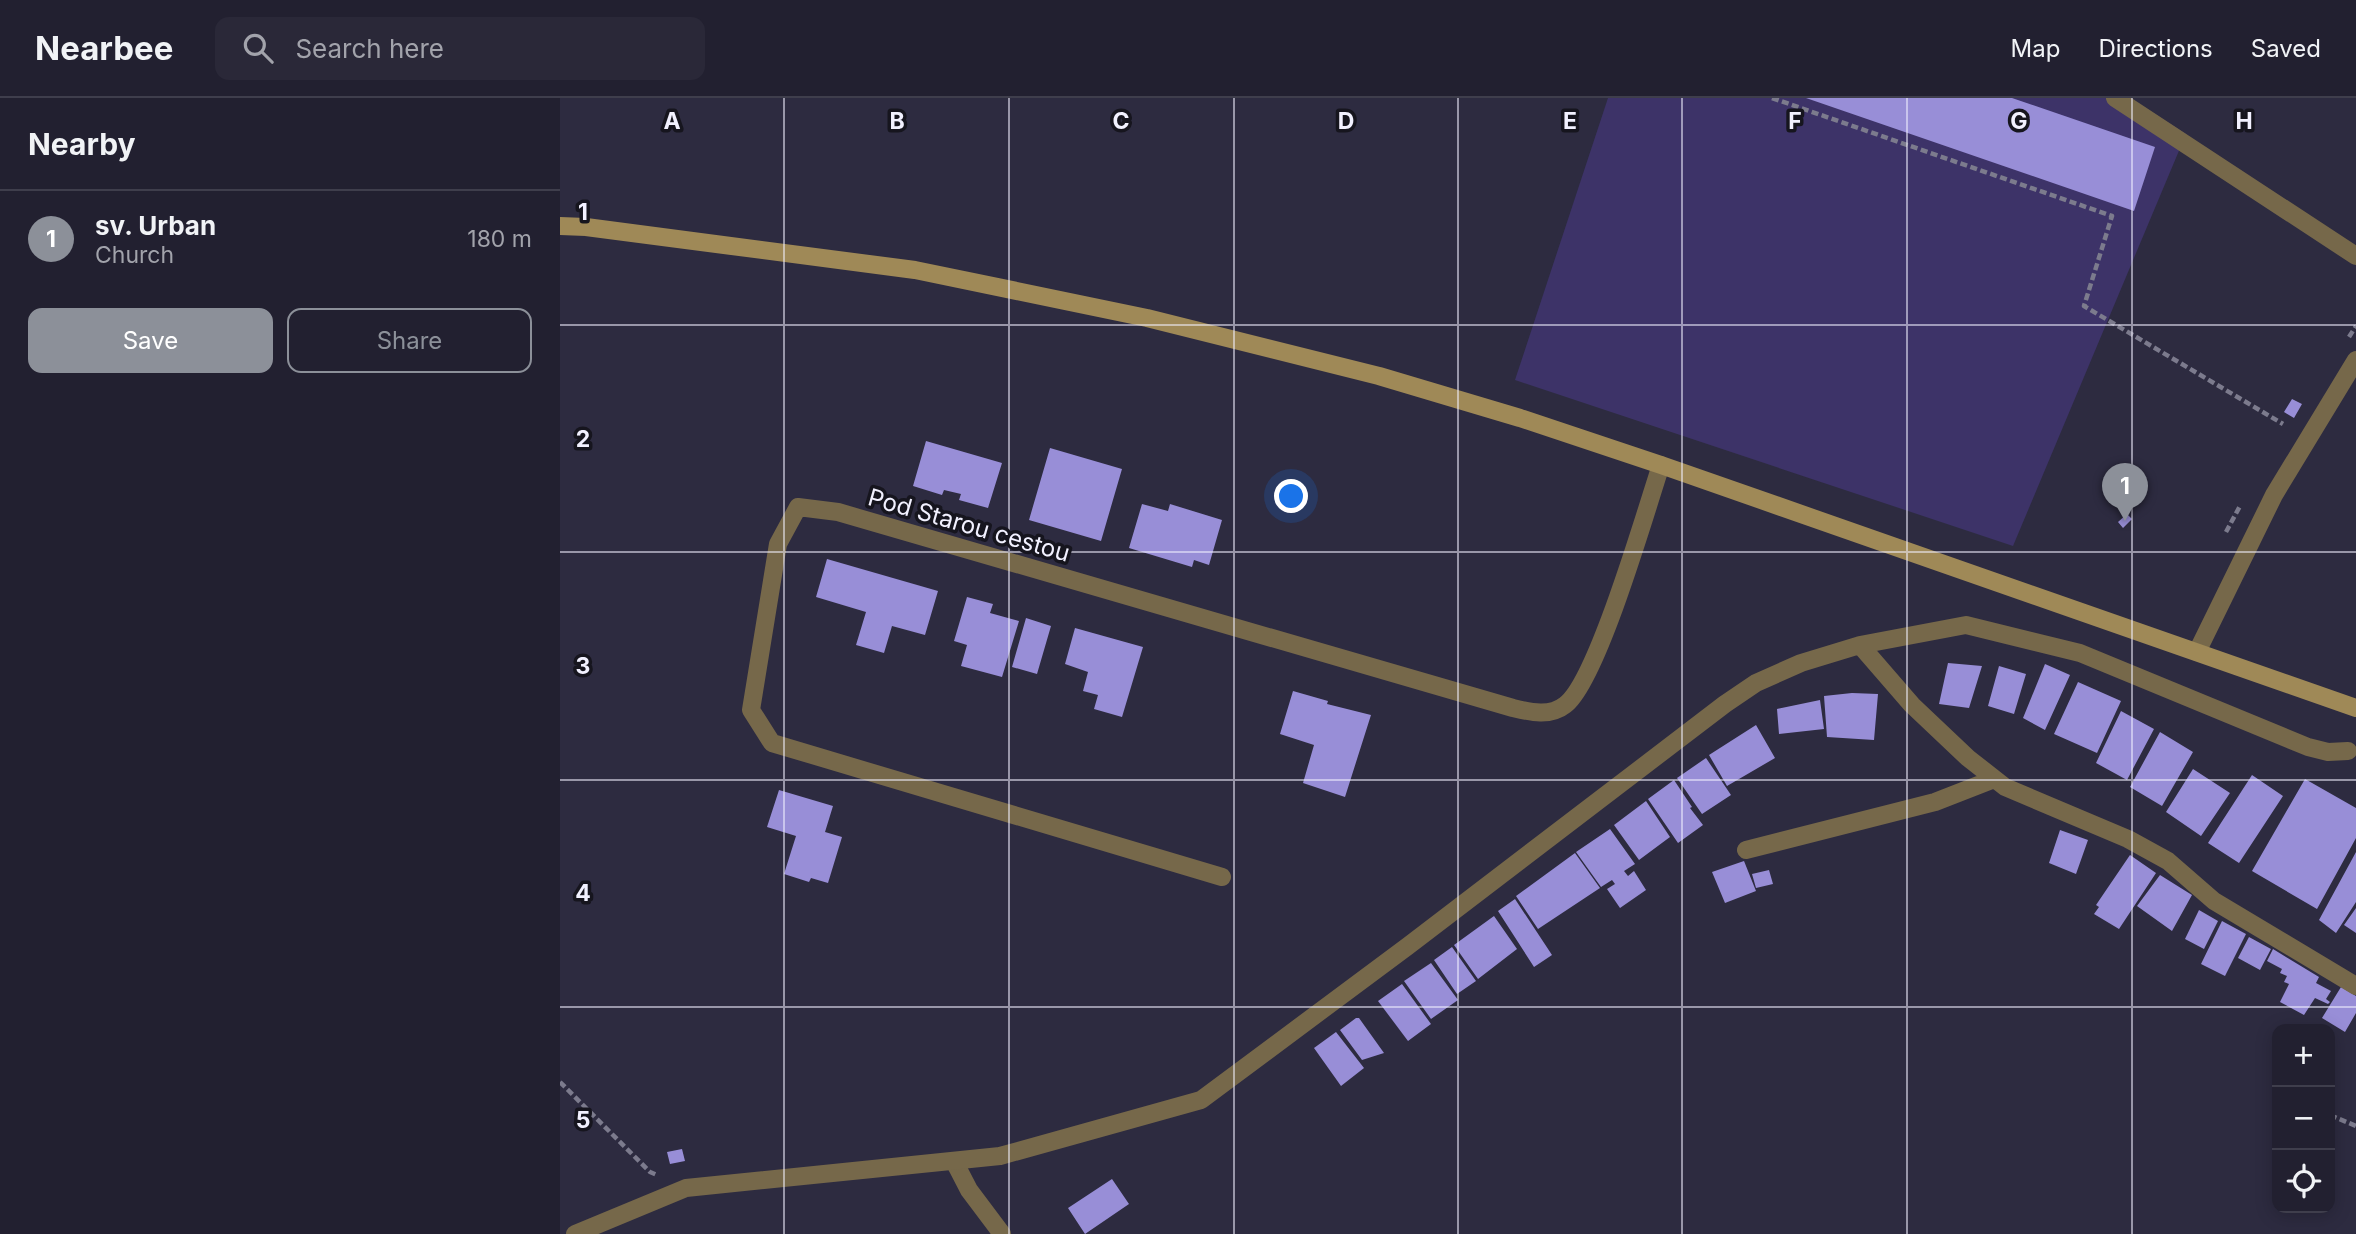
<!DOCTYPE html>
<meta charset="utf-8">
<style>
body{margin:0;font-family:Inter,sans-serif;background:#2a2838;color:#f1f3f6}
.controls{position:absolute;right:21px;bottom:21px;display:grid;overflow:hidden;border-radius:14px;box-shadow:0 4px 18px #0003}
.controls button{width:63px;height:63px;display:grid;place-items:center;padding:0;border:0;border-bottom:2px solid #3f3e4c;background:#222030;color:#f1f3f6;font:35px sans-serif}
.you{position:absolute;left:732px;top:399px;width:24px;height:24px;margin:-18px;border:5px solid #fff;border-radius:50%;background:#1a73e8;box-shadow:0 0 0 10px #1a73e833}
.badge{display:grid;place-items:center;width:46px;height:46px;border-radius:50%;background:#8c9099;color:#fff;font-size:23px;font-weight:700}
.pin{position:absolute;translate:-50% -58px;filter:drop-shadow(0 2px 4px #0008)}
.pin::after{content:'';position:absolute;top:37px;width:24px;height:21px;background:inherit;clip-path:polygon(0 0,100% 0,50% 100%)}
.list{margin:0;padding:0;list-style:none}
h2{display:flex;justify-content:space-between;align-items:center;height:91px;margin:0;padding:0 28px;font-size:30px}
h2 small{font-size:23px;font-weight:400;color:#a2a3ab}
.list li{display:grid;grid-template-columns:46px 1fr auto;gap:21px;align-items:center;box-sizing:border-box;height:98px;padding:0 28px;border-top:2px solid #3f3e4c}
.list b{display:block;font-size:26px;white-space:nowrap}
.list p{margin:0;font-size:23px;white-space:nowrap;color:#a2a3ab}
.list em{font-size:23px;font-style:normal;color:#a2a3ab}
.actions{display:flex;gap:14px;padding:21px 28px}
.actions a{flex:1;padding:16px 0;border:2px solid #8c9099;border-radius:14px;text-align:center;font-size:24px;color:#8c9099}
.actions .main{background:#8c9099;color:#fff}
.icon{flex:none;width:38px;height:38px;fill:none;stroke:currentColor;stroke-width:2;stroke-linecap:round;stroke-linejoin:round}
.map{position:relative;flex:none;width:1796px;height:1136px;overflow:hidden}
header{display:flex;align-items:center;gap:42px;box-sizing:border-box;height:98px;padding:0 35px;background:#222030;border-bottom:2px solid #3f3e4c}
header strong{font-size:33px}
nav{display:flex;gap:38px;margin-inline-start:auto;font-size:24px}
.search{width:490px;height:63px;background:#2a2838;display:flex;align-items:center;gap:18px;box-sizing:border-box;padding:0 24px;border-radius:14px;color:#a2a3ab;font-size:26px}
main{display:flex}
aside{flex:1;background:#222030}
.map>svg:first-child{display:block}
.green{fill:#3d3368}
.building{fill:#988ed7}
.lines{fill:none;stroke-linecap:round;stroke-linejoin:round}
.path{stroke:#7c7b8d;stroke-width:4.5;stroke-dasharray:7 3.5;stroke-linecap:butt}
.lane{stroke:#76684a;stroke-width:18}
.street{stroke:#76684a;stroke-width:18}
.secondary{stroke:#9f8957;stroke-width:18}
.grid{fill:none;stroke:#f2f1ff;stroke-width:2;stroke-opacity:0.55}
.labels{text-anchor:middle;dominant-baseline:central;stroke-width:7;stroke-linejoin:round;paint-order:stroke}
.street-label{font-size:24px;fill:#f2f1ff;stroke:#16151e}
.grid-label{font-size:23px;text-anchor:middle;font-weight:bold;fill:#f2f1ff;stroke:#16151e;stroke-width:7;stroke-linejoin:round;paint-order:stroke}
</style>
<header>
<strong>Nearbee</strong>
<div class="search"><svg class="icon" aria-label="search" viewBox="0 0 24 24"><circle cx="10" cy="10" r="6"/><path d="M15 15l6 6"/></svg>Search here</div>
<nav><a>Map</a><a>Directions</a><a>Saved</a></nav>
</header>
<main>
<aside>
<h2>Nearby<small></small></h2>
<ul class="list">
<li><span class="badge">1</span><div><b>sv. Urban</b><p>Church</p></div><em>180 m</em></li>
</ul>
<div class="actions"><a class="main">Save</a><a>Share</a></div>
</aside>
<div class="map">
<svg width="1796" height="1136" viewBox="0 0 1796 1136">
<rect width="100%" height="100%" fill="#2d2b40"/>
<!-- green -->
<path class="green" d="M1048,0H1570L1626,36L1453,448L955,282Z"/>
<!-- building -->
<path class="building" d="M1246,0H1452L1595,49L1574,113Z
M1732,301L1742,306L1734,320L1724,314Z
M366,343L442,365L428,410L399,402L401,396L384,392L382,397L353,388Z
M490,350L562,371L541,443L469,422Z
M582,406L608,413L610,406L662,422L649,467L634,462L632,469L569,450Z
M1567,416L1572,421L1563,430L1558,424Z
M267,461L378,493L365,537L332,528L324,555L296,547L306,514L256,499Z
M407,499L433,506L430,515L459,523L442,579L401,568L407,547L394,543Z
M466,520L491,528L477,576L452,569Z
M515,530L583,549L562,619L534,611L538,597L523,593L528,574L505,566Z
M1388,565L1422,568L1409,610L1379,606Z
M1485,566L1510,577L1485,632L1463,620Z
M1439,568L1466,576L1454,616L1428,608Z
M1518,584L1561,603L1537,655L1494,636Z
M733,593L768,603L767,606L811,617L785,699L743,685L754,647L720,636Z
M1292,595L1318,596L1314,642L1267,639L1264,598Z
M1260,602L1264,631L1219,636L1217,611Z
M1561,613L1594,631L1567,682L1536,665Z
M1196,627L1215,660L1167,688L1149,657Z
M1600,634L1633,654L1602,708L1570,689Z
M1146,660L1171,697L1142,716L1117,680Z
M1633,671L1670,695L1641,738L1606,714Z
M1692,677L1723,698L1679,765L1648,745Z
M1745,681L1796,710V740L1757,811L1692,773Z
M1114,682L1132,709L1130,710L1143,727L1118,745L1088,701Z
M219,692L273,708L265,734L282,739L268,785L251,780L249,784L224,776L236,738L207,729Z
M1086,703L1110,739L1079,762L1054,727Z
M1050,731L1075,766L1064,773L1068,778L1074,773L1086,792L1060,810L1047,791L1055,786L1052,782L1041,789L1016,754Z
M1500,732L1528,742L1516,776L1489,765Z
M1796,754V804L1776,835L1759,822Z
M1015,755L1040,790L978,831L956,798Z
M1570,757L1596,775L1559,831L1534,816L1539,809L1536,807Z
M1184,763L1196,793L1165,805L1152,774Z
M1209,772L1213,786L1196,790L1192,776Z
M1600,777L1632,797L1612,833L1577,808Z
M955,801L992,857L974,869L938,813Z
M1796,810V835L1784,827Z
M1639,812L1658,823L1644,851L1625,841Z
M934,818L957,851L918,881L894,847Z
M1662,823L1686,836L1665,878L1641,866Z
M1689,839L1711,851L1700,872L1678,860Z
M892,849L916,883L897,896L874,862Z
M1713,851L1759,879L1756,885L1771,893L1766,901L1770,904L1768,906L1755,900L1744,917L1720,904L1729,886L1724,884L1727,878L1720,875L1722,871L1707,863Z
M871,865L898,902L871,921L844,883Z
M842,886L871,926L848,943L818,903Z
M1781,889L1796,898V915L1785,934L1762,920Z
M796,920H799L824,955L802,962L780,932Z
M776,934L804,970L781,988L754,950Z
M122,1051L125,1063L110,1066L107,1054Z
M552,1081L569,1106L525,1136L508,1110Z"/>
<g class="lines">
<!-- path -->
<path class="path" d="M1212,0L1552,118L1524,208L1723,326
M1789,239L1796,228
M1666,434L1680,408
M0,984L90,1074L97,1077
M1770,1017L1796,1028"/>
<!-- lane -->
<path class="lane" d="M1555,0L1796,158
M394,1063L409,1092L442,1136"/>
<!-- street -->
<path class="street" d="M1300,547L1352,607L1408,660L1445,689L1568,741L1608,763L1654,803L1796,888
M1637,554L1714,397L1796,262
M1186,752L1375,704L1434,681
M662,779L212,645L191,612L218,446L238,409L278,414L953,610C970,614 990,619 1005,607C1037,584 1086,412 1101,367
M15,1136L126,1090L440,1058L641,1002L848,848L1165,606L1196,585L1241,565L1300,547L1406,527L1520,555L1748,649L1768,654L1788,653"/>
<!-- secondary -->
<path class="secondary" d="M0,128L26,129L355,172L587,220L819,278L960,320L1101,367L1796,610"/>
</g>
<!-- grid -->
<path class="grid" d="M224,0V1136M449,0V1136M674,0V1136M898,0V1136M1122,0V1136M1347,0V1136M1572,0V1136M0,227H1796M0,454H1796M0,682H1796M0,909H1796"/>
<g class="labels">
<!-- street labels -->
<g class="street-label">
<text transform="translate(409 427) rotate(16)">Pod Starou cestou</text>
</g>
</g>
<g class="grid-label">
<text x="112" y="31">A</text>
<text x="337" y="31">B</text>
<text x="561" y="31">C</text>
<text x="786" y="31">D</text>
<text x="1010" y="31">E</text>
<text x="1235" y="31">F</text>
<text x="1459" y="31">G</text>
<text x="1684" y="31">H</text>
<text x="23" y="122">1</text>
<text x="23" y="349">2</text>
<text x="23" y="576">3</text>
<text x="23" y="803">4</text>
<text x="23" y="1030">5</text>
</g>
</svg>
<div class="controls">
<button>+</button>
<button>−</button>
<button><svg class="icon" aria-label="locate" viewBox="0 0 24 24"><circle cx="12" cy="12" r="6"/><path d="M12 2v4M12 18v4M2 12h4M18 12h4"/></svg></button>
</div>
<div class="you"></div>
<div class="pin badge" style="left:1565px;top:423px">1</div>
</div>
</main>
